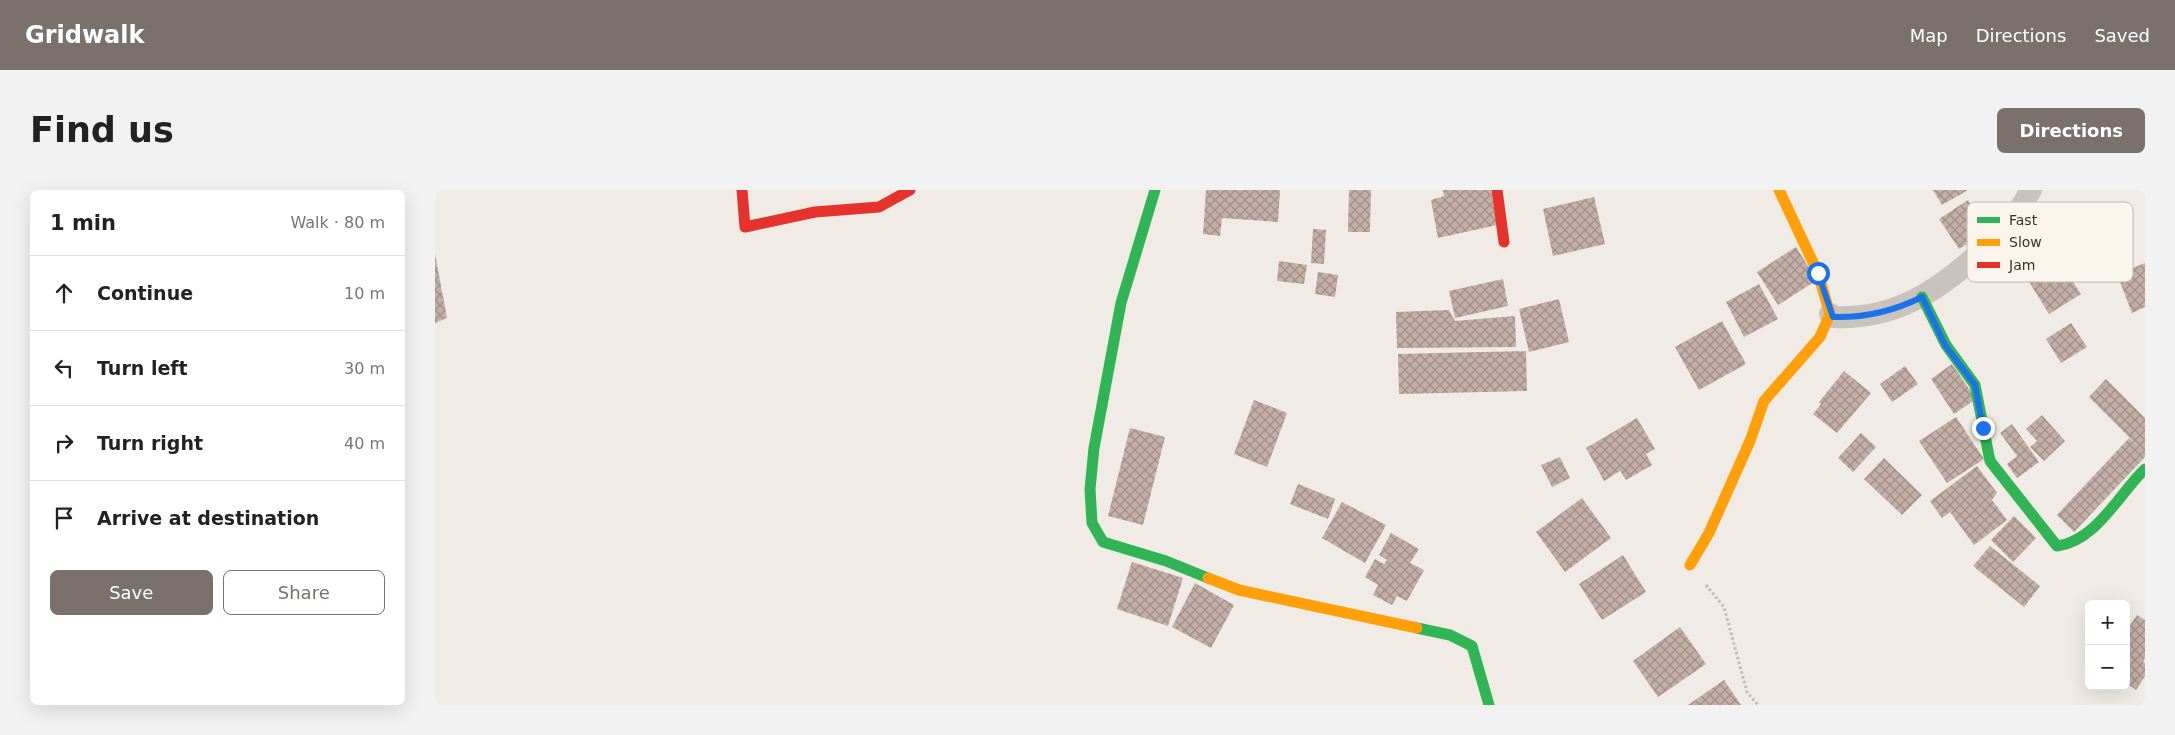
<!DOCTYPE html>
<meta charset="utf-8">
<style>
body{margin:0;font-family:"DejaVu Sans",sans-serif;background:#f2f2f2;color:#222}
.controls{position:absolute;right:15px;bottom:15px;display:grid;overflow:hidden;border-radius:8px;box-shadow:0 5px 20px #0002}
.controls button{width:45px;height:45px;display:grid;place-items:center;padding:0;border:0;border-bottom:1px solid #e0e0e0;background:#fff;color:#222;font:25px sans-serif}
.stop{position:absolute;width:15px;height:15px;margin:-11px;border:4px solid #1a73e8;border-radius:50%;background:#fff}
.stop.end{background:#1a73e8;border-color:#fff;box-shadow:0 1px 5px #0008}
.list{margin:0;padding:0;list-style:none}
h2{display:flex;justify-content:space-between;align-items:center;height:65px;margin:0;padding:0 20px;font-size:21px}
h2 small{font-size:16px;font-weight:400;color:#767676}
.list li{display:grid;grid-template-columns:32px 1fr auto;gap:15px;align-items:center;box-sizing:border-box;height:75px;padding:0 20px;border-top:1px solid #e0e0e0}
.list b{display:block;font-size:19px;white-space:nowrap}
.list em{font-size:16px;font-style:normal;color:#767676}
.actions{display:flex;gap:10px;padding:15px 20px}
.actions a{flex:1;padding:11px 0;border:1px solid #7a716c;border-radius:8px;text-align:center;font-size:18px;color:#7a716c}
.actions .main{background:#7a716c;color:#fff}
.icon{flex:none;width:28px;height:28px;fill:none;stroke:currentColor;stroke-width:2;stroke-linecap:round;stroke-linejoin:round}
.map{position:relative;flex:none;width:1710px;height:515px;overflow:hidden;border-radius:8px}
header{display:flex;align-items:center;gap:30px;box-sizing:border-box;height:70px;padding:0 25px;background:#7a716c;color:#fff}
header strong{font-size:24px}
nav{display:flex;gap:28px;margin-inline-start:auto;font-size:18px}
.intro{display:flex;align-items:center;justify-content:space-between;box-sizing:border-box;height:120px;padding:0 30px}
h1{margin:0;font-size:35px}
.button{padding:12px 22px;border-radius:8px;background:#7a716c;color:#fff;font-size:18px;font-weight:700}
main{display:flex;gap:30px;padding:0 30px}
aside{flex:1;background:#fff;border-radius:8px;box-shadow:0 5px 20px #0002}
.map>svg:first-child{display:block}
.building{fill:url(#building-cross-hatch)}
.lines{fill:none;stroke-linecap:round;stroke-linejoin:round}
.path{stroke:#c2bbb6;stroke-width:3;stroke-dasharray:2.5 2.5;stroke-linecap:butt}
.street{stroke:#c9c3be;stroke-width:22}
.fast{stroke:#30b455;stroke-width:11}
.slow{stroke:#ff9f0a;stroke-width:11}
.jam{stroke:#e5322d;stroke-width:11}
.route{stroke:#1a73e8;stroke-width:6}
.key{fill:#fbf5ee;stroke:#c1bab4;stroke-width:1}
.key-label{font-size:14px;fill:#3b302b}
</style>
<header>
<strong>Gridwalk</strong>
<nav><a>Map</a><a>Directions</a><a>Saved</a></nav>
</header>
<div class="intro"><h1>Find us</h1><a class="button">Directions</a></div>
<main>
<aside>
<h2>1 min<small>Walk · 80 m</small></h2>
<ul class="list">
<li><svg class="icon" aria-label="ahead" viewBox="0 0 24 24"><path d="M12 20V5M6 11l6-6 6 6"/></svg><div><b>Continue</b></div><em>10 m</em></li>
<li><svg class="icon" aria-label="left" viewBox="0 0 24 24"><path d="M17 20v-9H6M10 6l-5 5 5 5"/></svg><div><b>Turn left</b></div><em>30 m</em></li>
<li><svg class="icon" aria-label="right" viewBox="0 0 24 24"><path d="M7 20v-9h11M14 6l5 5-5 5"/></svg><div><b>Turn right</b></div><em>40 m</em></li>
<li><svg class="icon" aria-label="arrive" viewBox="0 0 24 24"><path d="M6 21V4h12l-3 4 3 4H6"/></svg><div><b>Arrive at destination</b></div></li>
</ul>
<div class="actions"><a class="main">Save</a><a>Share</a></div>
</aside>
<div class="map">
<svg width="1710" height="515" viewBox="0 0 1710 515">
<defs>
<pattern id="building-cross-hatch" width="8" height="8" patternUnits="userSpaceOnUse" patternTransform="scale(1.25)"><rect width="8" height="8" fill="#c3afa7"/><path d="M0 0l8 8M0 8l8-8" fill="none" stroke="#a08f88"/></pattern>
</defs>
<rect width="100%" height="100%" fill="#f0ebe5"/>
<!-- building -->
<path class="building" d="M771,0H845L843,32L787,28L785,46L768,44Z
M914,0H936L935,42H913Z
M1008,0H1056L1062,35L1003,48L996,10L1009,6Z
M1498,0H1533L1507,15Z
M1159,7L1170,54L1118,66L1108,19Z
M1533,10L1553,41L1524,59L1504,29Z
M878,39L891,40L889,74L876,73Z
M1361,57L1382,90L1343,115L1322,82Z
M0,64L12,128L0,133Z
M1620,65L1646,104L1614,124L1590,85Z
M844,71L872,75L869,94L842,91Z
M1710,73V117L1697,123L1682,84Z
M883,82L903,85L900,107L880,104Z
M1068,89L1073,116L1020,128L1014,101Z
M1324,94L1343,129L1309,147L1291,112Z
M1124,109L1134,152L1094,162L1084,119Z
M1014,120L1020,131L1080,126L1081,157L962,158L961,122Z
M1287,131L1311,174L1264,200L1240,157Z
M1636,133L1652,157L1626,173L1611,149Z
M1091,161L1092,201L964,204L963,164Z
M1517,174L1541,209L1519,224L1496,189Z
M1470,176L1483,194L1457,212L1445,194Z
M1409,181L1436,203L1402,243L1378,224L1386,214L1384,212Z
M1671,189L1710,228V267L1639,342L1622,325L1694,248L1702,255L1654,207Z
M819,210L852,223L832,277L799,264Z
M1607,225L1630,251L1609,271L1595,257L1602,251L1591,239Z
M1521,227L1549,269L1512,293L1484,251Z
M1202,228L1220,259L1211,264L1217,275L1191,290L1185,281L1169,291L1151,258Z
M1577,234L1604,272L1582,288L1572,274L1582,266L1565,243Z
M695,238L730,247L708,335L673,326Z
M1426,243L1441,257L1418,282L1403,268Z
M1125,267L1135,288L1117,297L1106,275Z
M1449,268L1487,305L1467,325L1429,289Z
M1542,276L1562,303L1557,310L1572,330L1539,355L1515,322L1507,328L1495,311Z
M863,294L900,309L893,329L855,314Z
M1147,308L1176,348L1130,382L1101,342Z
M907,312L951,335L930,373L887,348Z
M1579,326L1601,348L1578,372L1556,350Z
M956,343L984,359L975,373L989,380L972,411L962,406L957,415L938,405L943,395L930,387L940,369L949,374L952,370L944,365Z
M1555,356L1605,396L1589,417L1538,376Z
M1188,365L1211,402L1167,430L1144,394Z
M697,372L748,388L733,436L682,419Z
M760,393L799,415L776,458L737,437Z
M1702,425L1710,430V468L1708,472L1710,473V486L1701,500L1691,493V441Z
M1245,437L1271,474L1223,507L1198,471Z
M1289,490L1306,515H1253Z"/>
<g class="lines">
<!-- path -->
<path class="path" d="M1271,395L1289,417L1312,502L1323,515"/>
<!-- street -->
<path class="street" d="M1395,124L1398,127C1457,130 1500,103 1542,65C1551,56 1562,48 1570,39C1580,28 1588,13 1596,0"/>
<!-- fast -->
<path class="fast" d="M720,0L686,113L659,258L655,299L657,333L668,352L731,371L773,388
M1487,107L1511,155L1540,195L1555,271L1622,356C1661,351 1684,304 1710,279
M982,438L1015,445L1037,456L1054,515"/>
<!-- slow -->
<path class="slow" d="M1255,375L1274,343L1315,251L1329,211L1385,147L1395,124L1383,83L1344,0
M773,388L804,400L982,438"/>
<!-- jam -->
<path class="jam" d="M307,0L310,37L380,22L444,17L475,0
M1062,0L1069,52"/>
</g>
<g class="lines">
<!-- route -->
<path class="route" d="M1383,83L1398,127C1429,128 1459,121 1487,107L1510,155L1540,195L1548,238"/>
</g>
<!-- legend -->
<rect x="1532" y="12" width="166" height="80" rx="8" class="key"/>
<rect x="1542" y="27" width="23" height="6" fill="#30b455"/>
<rect x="1542" y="49" width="23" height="7" fill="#ff9f0a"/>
<rect x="1542" y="72" width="23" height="6" fill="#e5322d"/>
<g class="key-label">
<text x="1574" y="35">Fast</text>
<text x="1574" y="57">Slow</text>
<text x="1574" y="80">Jam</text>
</g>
</svg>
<div class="controls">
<button>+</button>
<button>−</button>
</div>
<div class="stop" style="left:1383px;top:83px"></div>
<div class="stop end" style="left:1548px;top:238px"></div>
</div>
</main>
